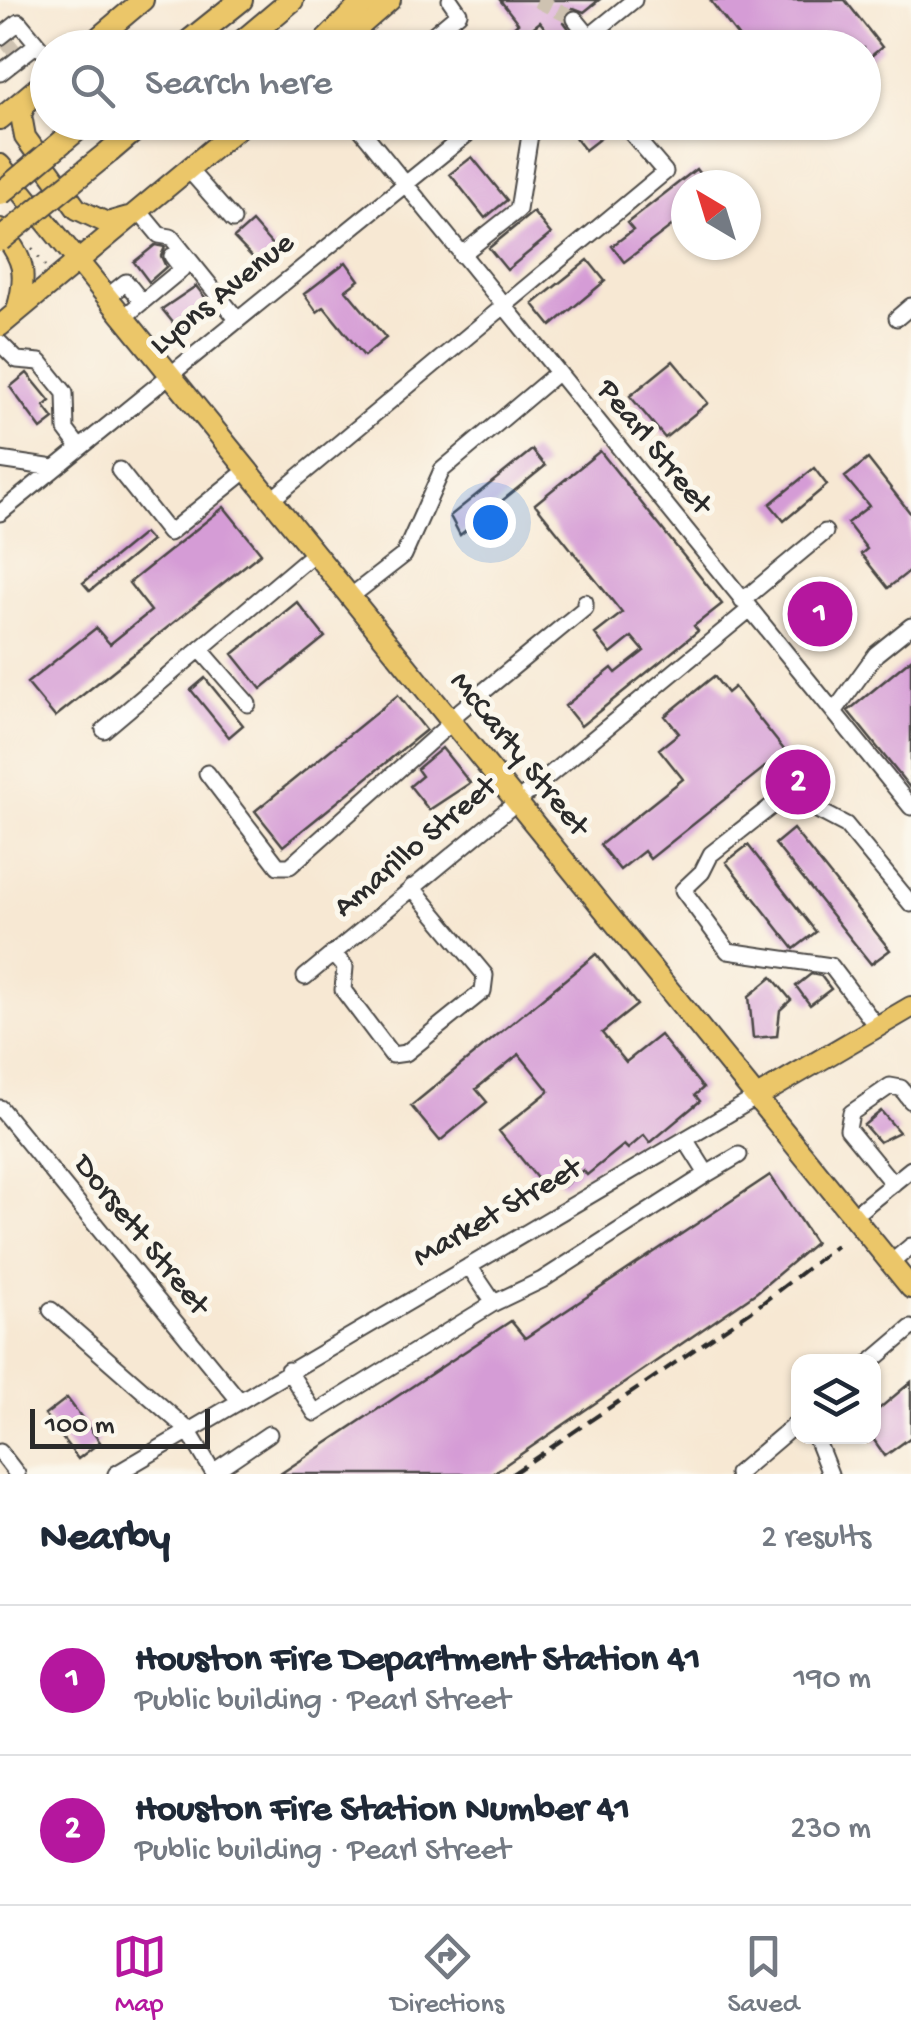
<!DOCTYPE html>
<meta charset="utf-8">
<style>
body{margin:0;font-family:"Gochi Hand",sans-serif;background:#f6f6f7;color:#1f2937}
.controls{position:absolute;right:30px;bottom:30px;display:grid;overflow:hidden;border-radius:20px;box-shadow:0 2px 8px #0004}
.controls button{width:90px;height:90px;display:grid;place-items:center;padding:0;border:0;border-bottom:2px solid #e0e1e3;background:#fff;color:#1f2937;font:50px sans-serif}
.compass{position:absolute;left:671px;top:170px;width:90px;height:90px;border-radius:50%;background:#fff;box-shadow:0 2px 8px #0004;rotate:322deg}
.scale{position:absolute;left:30px;bottom:25px;width:180px;box-sizing:border-box;padding-left:10px;border:5px solid #2b2b2b;border-top:0;font-size:28px;line-height:35px;white-space:nowrap;color:#2b2b2b;-webkit-text-stroke:8px #fbf7ec;paint-order:stroke}
.you{position:absolute;left:490px;top:522px;width:35px;height:35px;margin:-25px;border:8px solid #fff;border-radius:50%;background:#1a73e8;box-shadow:0 0 0 15px #1a73e833}
.badge{display:grid;place-items:center;width:65px;height:65px;border-radius:50%;background:#b5179e;color:#fff;font-size:32px;font-weight:700}
.pin{position:absolute;translate:-50% -50%;border:5px solid #fff;box-shadow:0 2px 10px #0006}
.list{margin:0;padding:0;list-style:none}
h2{display:flex;justify-content:space-between;align-items:center;height:130px;margin:0;padding:0 40px;font-size:42px}
h2 small{font-size:32px;font-weight:400;color:#747a83}
.list li{display:grid;grid-template-columns:65px 1fr auto;gap:30px;align-items:center;box-sizing:border-box;height:150px;padding:0 40px;border-top:2px solid #e0e1e3}
.list b{display:block;font-size:38px;white-space:nowrap}
.list p{margin:0;font-size:32px;white-space:nowrap;color:#747a83}
.list em{font-size:32px;font-style:normal;color:#747a83}
.icon{flex:none;width:55px;height:55px;fill:none;stroke:currentColor;stroke-width:2;stroke-linecap:round;stroke-linejoin:round}
.map{position:relative;flex:none;width:911px;height:1474px;overflow:hidden}
.search{position:absolute;background:#fff;box-shadow:0 2px 8px #0004;left:30px;right:30px;top:30px;height:110px;display:flex;align-items:center;gap:25px;box-sizing:border-box;padding:0 35px;border-radius:55px;color:#747a83;font-size:38px}
.sheet{height:430px;background:#fff}
nav{display:flex;justify-content:space-around;align-items:center;box-sizing:border-box;height:140px;border-top:2px solid #e0e1e3;background:#fff;font-size:28px;color:#747a83}
nav a{display:grid;justify-items:center;gap:5px}
nav .on{color:#b5179e}
.map>svg:first-child{display:block}
.building{fill:#d59cd6}
.lines{fill:none;stroke-linecap:round;stroke-linejoin:round}
.minor-tunnel{stroke:#cec2b1;stroke-width:15;stroke-dasharray:15 8;stroke-linecap:butt}
.minor-casing{stroke:#4a4744;stroke-width:19}
.major-casing{stroke:#4a4744;stroke-width:24}
.highway-casing{stroke:#4a4744;stroke-width:26}
.path{stroke:#4a4744;stroke-width:2.5;stroke-dasharray:2.5 8;stroke-linecap:butt}
.minor{stroke:#fff;stroke-width:15}
.major{stroke:#ebc669;stroke-width:20}
.highway{stroke:#ebc669;stroke-width:22}
.rail{stroke:#2b2b2b;stroke-width:4;stroke-dasharray:15 8;stroke-linecap:butt}
.highway-bridge-casing{stroke:#4a4744;stroke-width:26;stroke-linecap:butt}
.highway-bridge{stroke:#ebc669;stroke-width:22}
.labels{text-anchor:middle;dominant-baseline:central;stroke-width:10;stroke-linejoin:round;paint-order:stroke}
.street-label{font-size:32px;fill:#2b2b2b;stroke:#fbf7ec}
</style>
<div class="map">
<svg width="911" height="1474" viewBox="0 0 911 1474">
<rect width="100%" height="100%" fill="#fbf7ec"/>
<filter id="ink" filterUnits="userSpaceOnUse"><feTurbulence type="fractalNoise" baseFrequency=".01" numOctaves="2"/><feDisplacementMap in="SourceGraphic" scale="20" xChannelSelector="R" yChannelSelector="G"/><feConvolveMatrix kernelMatrix="1 2 1 2 8 2 1 2 1" color-interpolation-filters="sRGB"/></filter>
<filter id="wash" filterUnits="userSpaceOnUse"><feTurbulence type="fractalNoise" baseFrequency=".0048" numOctaves="4" result="noise"/><feDisplacementMap in="SourceGraphic" scale="40" xChannelSelector="R" yChannelSelector="G"/><feGaussianBlur stdDeviation="2.25" result="paint"/><feColorMatrix in="noise" values="0 0 0 0 0 0 0 0 0 0 0 0 0 0 0 0 0 1.4 0 .05"/><feComposite in="paint" operator="in"/></filter>
<g filter="url(#wash)">
<rect width="100%" height="100%" fill="#f7e8d3"/>
<g id="blocks">
<!-- building -->
<path class="building" d="M500,0H599L584,12L574,8L567,11L564,22L572,33L558,44L540,22L520,38L528,48H488L518,23Z
M710,0H845L882,47L864,62V48H747Z
M563,122H599L607,133L585,150Z
M472,157L507,200L485,218L450,174Z
M696,169L708,185H686V215L624,262L612,246L633,230L627,223Z
M533,212L551,234L507,270L489,248Z
M252,222L281,255L264,269L234,238Z
M155,245L165,247L161,256L166,267L149,282L134,262Z
M588,260L605,281L551,326L533,304Z
M346,262L359,280L346,290L386,338L364,356L324,307L317,312L304,294Z
M196,286L210,304L179,330L162,309Z
M673,361L708,403L665,438L630,396Z
M27,373L50,401L44,406L54,419L41,429L10,387Z
M532,450L545,466L460,535L450,516Z
M600,451L722,604L694,626L698,631L581,726L565,706L612,668L616,673L644,651L632,637L611,654L595,634L622,613L535,504Z
M868,459L911,514V570L888,588L861,554L867,549L847,523L869,506L845,477Z
M814,468L827,485L784,521L770,504Z
M224,507L261,553L55,717L27,683L96,628L110,644L151,611L129,583Z
M144,533L151,541L90,591L83,583Z
M820,589L829,601L842,592L853,607L841,616L850,628L837,637L830,628L815,639L793,610Z
M297,602L325,637L261,689L233,654Z
M911,659V789L848,711Z
M714,676L727,693L734,687L785,751L650,859L644,851L620,870L600,845L683,779L659,749L679,733L665,716Z
M205,678L243,725L229,737L191,690Z
M398,695L426,730L283,846L255,811Z
M442,748L470,783L429,810L410,786L422,776L417,769Z
M793,829L890,950L871,964L775,844Z
M748,845L816,932L794,949L726,862Z
M596,954L637,1005L602,1033L626,1062L660,1035L703,1088L695,1095L700,1101L650,1143L644,1135L628,1149L624,1145L587,1175L583,1170L564,1186L556,1177L544,1187L499,1131L549,1091L519,1054L476,1089L487,1102L440,1141L411,1106Z
M811,974L821,976L831,989L810,1005L796,986Z
M772,977L791,1000L780,1010L777,1036L753,1038L749,996Z
M881,1111L899,1132L879,1142L864,1125Z
M770,1175L815,1243L757,1292L492,1474H280L511,1321L525,1338Z
M911,1382V1437L885,1456L874,1440V1413Z
M67,1398L100,1442L78,1459L45,1415Z"/>
</g>
</g>
<g filter="url(#ink)">
<use href="#blocks" fill-opacity="0" stroke="#4a4744" stroke-width="2.5"/>
<g class="lines">
<!-- minor-tunnel -->
<path class="minor-tunnel" d="M537,0L575,19
M6,41L14,51
M0,60L1,62"/>
<defs>
<path id="minor" d="M575,19L589,36
M0,37L19,22L48,57
M417,48L459,13L450,0
M575,48L634,0
M0,73L37,44
M355,122L911,807
M189,170L233,220
M140,212L159,235L171,237L237,319
M461,255L518,210L532,122
M107,297L126,282L142,302
M124,317L182,269L172,256
M897,318L911,306
M0,343L17,360L40,362L65,393L66,430L79,447
M0,460L54,468
M119,470L169,533L247,470
M271,500L665,172L622,122
M0,513L482,122
M350,597L404,555L442,470L557,373
M742,601L825,532
M200,649L248,704
M834,712L876,654L911,626
M450,719L585,608V602
M104,730L314,553
M207,773L278,866H290L452,722
M333,953L345,967L343,990L392,1055L406,1053L483,991L485,975L412,887
M305,977L749,610
M877,1027L831,966L728,951L683,890L702,872L711,854L787,794L846,825L911,904
M0,1108L238,1399
M685,1139L707,1174L739,1155
M893,1184L848,1129L851,1113L890,1086L901,1088L911,1101
M853,1216L911,1169
M891,1263L911,1246
M494,1303L542,1280L707,1174
M51,1310L188,1430L213,1472L269,1434
M871,1362L911,1328
M288,1370L315,1413L494,1303L469,1266
M815,1436L830,1474
M0,1452L17,1474
M116,1474L757,1097
M737,1474L798,1422"/>
<path id="major" d="M86,48L143,0
M335,48L390,0
M29,95L21,115L25,137L77,209L107,223L128,217
M0,119L48,79
M0,165L911,1288
M0,229C24,259 28,273 17,310
M0,326L245,122
M757,1097L911,1007"/>
<path id="highway" d="M181,48L241,0
M235,48L292,0
M319,48L366,0
M243,124L245,122
M110,151L144,122"/>
</defs>
<!-- minor casing -->
<use href="#minor" class="minor-casing"/>
<!-- major casing -->
<use href="#major" class="major-casing"/>
<!-- highway casing -->
<use href="#highway" class="highway-casing"/>
<!-- path -->
<path class="path" d="M32,248L45,266"/>
<!-- minor -->
<use href="#minor" class="minor"/>
<!-- major -->
<use href="#major" class="major"/>
<!-- highway -->
<use href="#highway" class="highway"/>
<!-- rail -->
<path class="rail" d="M512,1474L757,1307L836,1246"/>
<defs>
<path id="highway-bridge" d="M0,194L86,122
M0,240L110,151"/>
</defs>
<!-- highway-bridge casing -->
<use href="#highway-bridge" class="highway-bridge-casing"/>
<!-- highway-bridge -->
<use href="#highway-bridge" class="highway-bridge"/>
</g>
</g>
<g class="labels">
<!-- street labels -->
<g class="street-label">
<text transform="translate(223 295) rotate(-39)">Lyons Avenue</text>
<text transform="translate(653 448) rotate(51)">Pearl Street</text>
<text transform="translate(518 755) rotate(51)">McCarty Street</text>
<text transform="translate(416 848) rotate(-40)">Amarillo Street</text>
<text transform="translate(498 1214) rotate(-30)">Market Street</text>
<text transform="translate(140 1236) rotate(51)">Dorsett Street</text>
</g>
</g>
</svg>
<div class="controls">
<button><svg class="icon" aria-label="layers" viewBox="0 0 24 24"><path d="M12 4l9 5-9 5-9-5zM3 14l9 5 9-5"/></svg></button>
</div>
<svg class="compass" viewBox="-18 -18 36 36"><path d="M0-13l5 13h-10z" fill="#e53935"/><path d="M0 13l5-13h-10z" fill="#747a83"/></svg>
<div class="scale">100 m</div>
<div class="you"></div>
<div class="pin badge" style="left:820px;top:614px">1</div>
<div class="pin badge" style="left:798px;top:782px">2</div>
<div class="search"><svg class="icon" aria-label="search" viewBox="0 0 24 24"><circle cx="10" cy="10" r="6"/><path d="M15 15l6 6"/></svg>Search here</div>
</div>
<section class="sheet">
<h2>Nearby<small>2 results</small></h2>
<ul class="list">
<li><span class="badge">1</span><div><b>Houston Fire Department Station 41</b><p>Public building · Pearl Street</p></div><em>190 m</em></li>
<li><span class="badge">2</span><div><b>Houston Fire Station Number 41</b><p>Public building · Pearl Street</p></div><em>230 m</em></li>
</ul>
</section>
<nav>
<a class="on"><svg class="icon" aria-label="map" viewBox="0 0 24 24"><path d="M3 6l6-2 6 2 6-2v14l-6 2-6-2-6 2zM9 4v14M15 6v14"/></svg>Map</a>
<a><svg class="icon" aria-label="directions" viewBox="0 0 24 24"><path d="M12 3l9 9-9 9-9-9zM9 14v-3h6M13 9l2 2-2 2"/></svg>Directions</a>
<a><svg class="icon" aria-label="saved" viewBox="0 0 24 24"><path d="M7 4h10v16l-5-4-5 4z"/></svg>Saved</a>
</nav>
